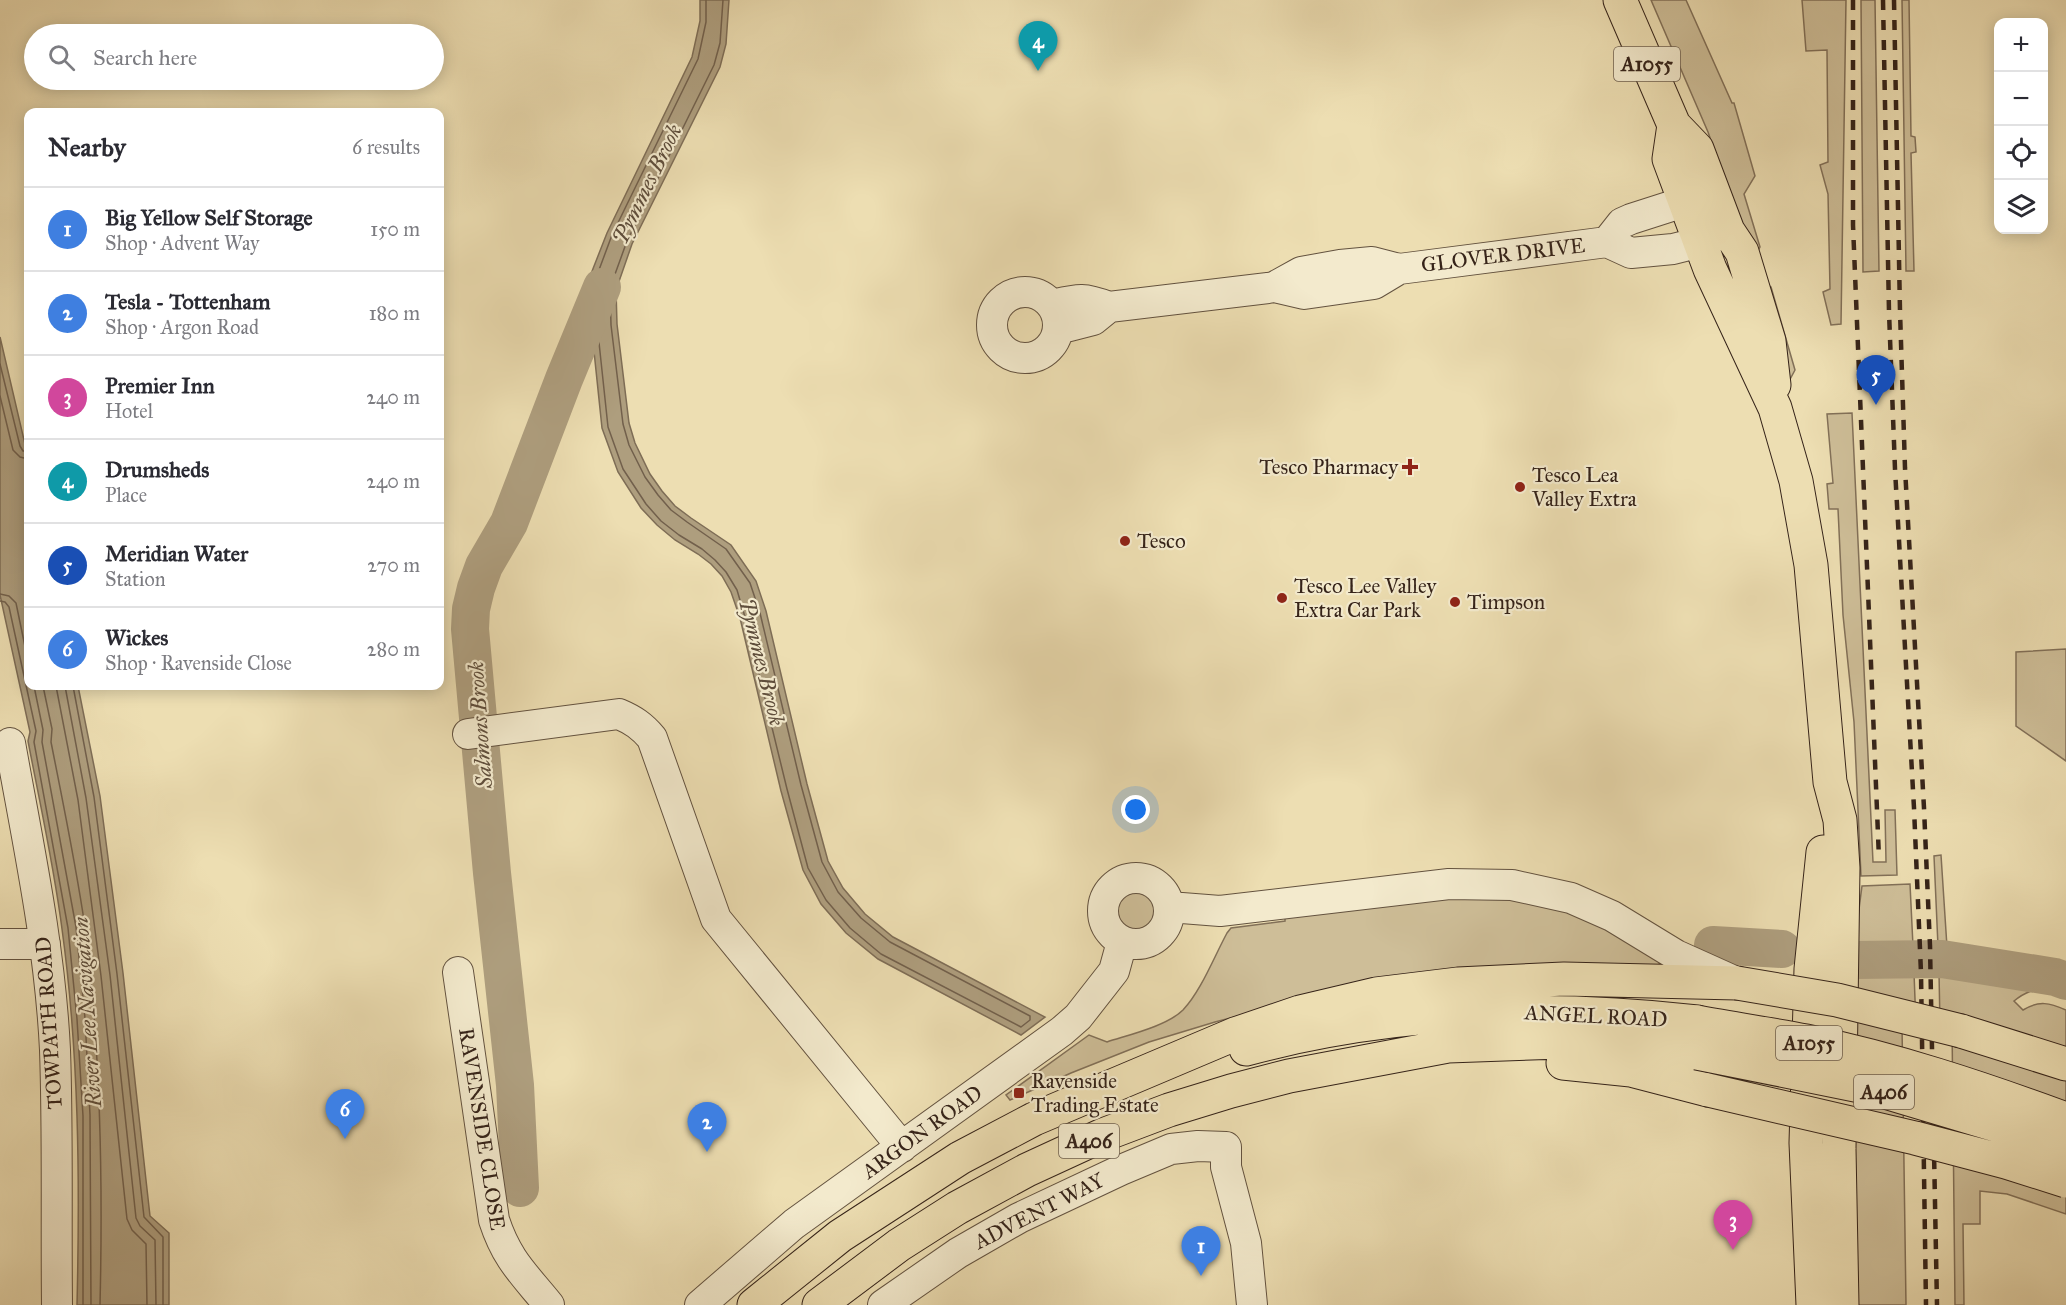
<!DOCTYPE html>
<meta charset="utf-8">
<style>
body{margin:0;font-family:"IM FELL Great Primer",serif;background:#f2f2f3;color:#2b2b33}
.controls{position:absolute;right:18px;top:18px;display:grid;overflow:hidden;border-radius:12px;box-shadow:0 3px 15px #0003}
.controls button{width:54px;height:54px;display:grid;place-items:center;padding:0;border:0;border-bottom:2px solid #e1e1e2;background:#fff;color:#2b2b33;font:30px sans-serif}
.you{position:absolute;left:1136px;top:810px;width:21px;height:21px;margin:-15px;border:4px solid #fff;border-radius:50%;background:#1a73e8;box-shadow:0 0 0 9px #1a73e833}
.badge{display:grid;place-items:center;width:39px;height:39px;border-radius:50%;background:#8f2418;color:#fff;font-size:20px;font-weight:700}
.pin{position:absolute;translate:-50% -50px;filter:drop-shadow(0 2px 3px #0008)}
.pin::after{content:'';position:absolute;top:32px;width:21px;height:18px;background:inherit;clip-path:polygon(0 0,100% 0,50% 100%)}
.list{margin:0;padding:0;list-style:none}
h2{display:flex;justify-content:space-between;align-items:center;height:78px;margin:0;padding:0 24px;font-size:26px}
h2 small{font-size:20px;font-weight:400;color:#7c7c81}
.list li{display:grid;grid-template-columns:39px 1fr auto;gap:18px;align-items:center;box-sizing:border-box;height:84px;padding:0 24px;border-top:2px solid #e1e1e2}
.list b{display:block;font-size:22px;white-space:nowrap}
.list p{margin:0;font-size:20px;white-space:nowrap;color:#7c7c81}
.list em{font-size:20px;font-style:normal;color:#7c7c81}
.icon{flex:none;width:33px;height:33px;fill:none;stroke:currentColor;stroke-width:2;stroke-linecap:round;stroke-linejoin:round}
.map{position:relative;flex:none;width:2066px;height:1305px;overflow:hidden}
.search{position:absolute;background:#fff;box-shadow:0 3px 15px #0003;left:24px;top:24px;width:420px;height:66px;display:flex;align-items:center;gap:15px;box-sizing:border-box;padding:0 21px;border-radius:33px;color:#7c7c81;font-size:22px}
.panel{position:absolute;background:#fff;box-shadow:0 3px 15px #0003;left:24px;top:108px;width:420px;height:582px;border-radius:12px}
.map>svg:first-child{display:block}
.green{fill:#cebe98;stroke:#827058;stroke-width:1.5}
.water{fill:#ae9e7e;stroke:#7e6d56;stroke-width:1.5}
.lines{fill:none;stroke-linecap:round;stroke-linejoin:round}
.shore{stroke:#72604c;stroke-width:1.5}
.river{stroke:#ae9e7e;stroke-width:38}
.minor-casing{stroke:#63523f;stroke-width:32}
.major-casing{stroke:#352319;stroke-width:35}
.highway-casing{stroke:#352319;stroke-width:35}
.minor{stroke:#f3eacd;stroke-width:30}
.major{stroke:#eddeb2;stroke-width:33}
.highway{stroke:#eddeb2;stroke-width:33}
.rail{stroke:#352319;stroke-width:4.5;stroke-dasharray:10 10;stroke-linecap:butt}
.major-bridge-casing{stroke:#352319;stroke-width:35;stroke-linecap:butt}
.highway-bridge-casing{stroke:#352319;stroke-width:35;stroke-linecap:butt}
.major-bridge{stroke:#eddeb2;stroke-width:33}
.highway-bridge{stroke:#eddeb2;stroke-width:33}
.poi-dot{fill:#8f2418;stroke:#f3eacd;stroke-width:2}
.labels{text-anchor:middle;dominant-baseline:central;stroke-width:4.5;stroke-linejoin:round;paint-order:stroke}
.shield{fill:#f3eacd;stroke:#6e5f4f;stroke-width:1.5}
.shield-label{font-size:20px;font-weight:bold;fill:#352319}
.street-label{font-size:21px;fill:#352319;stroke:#f3eacd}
.poi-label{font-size:21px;fill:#352319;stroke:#f3eacd;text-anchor:start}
.water-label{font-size:22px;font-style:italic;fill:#5f4e3c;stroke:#f3eacd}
</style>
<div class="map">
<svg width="2066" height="1305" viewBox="0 0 2066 1305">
<rect width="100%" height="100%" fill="#eddeb2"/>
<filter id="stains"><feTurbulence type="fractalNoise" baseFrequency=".00333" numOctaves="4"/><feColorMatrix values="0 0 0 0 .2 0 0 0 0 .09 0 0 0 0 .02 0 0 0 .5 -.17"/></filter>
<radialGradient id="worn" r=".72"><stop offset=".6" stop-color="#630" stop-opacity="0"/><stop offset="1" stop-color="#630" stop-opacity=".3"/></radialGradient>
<!-- green -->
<path class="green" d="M1651,0H1686L1732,103H1734L1755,176L1744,194L1760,247L1753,261L1708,132Z
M1802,0H1846L1841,324L1831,325L1823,292L1830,289L1828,194L1820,165L1828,162L1827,50L1806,51Z
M1861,0H1875L1879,271L1863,272Z
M1902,0H1909L1911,136L1915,137L1916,152L1911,153L1914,271H1906Z
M1758,279L1771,287L1795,370L1788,383Z
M1852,413L1873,862H1886L1885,810H1895L1897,875L1861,876L1854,722L1843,615L1838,509H1829L1827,484L1833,483L1827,414Z
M2066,649V761L2016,726V652Z
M1941,855L1947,947L1938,946L1934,856Z
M1910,884L1913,946L1854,948L1862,886Z
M1117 911a19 19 0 1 1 38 0a19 19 0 1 1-38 0Z
M1505,896L1560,907L1605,925L1660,959L1659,965L1292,1002L1215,1022L1149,1042L1071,1073L1010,1100L1006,1095L1089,1035L1107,1042C1128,1035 1167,1026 1183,1010C1201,991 1214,957 1227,933L1231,928L1285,921V916L1423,899Z
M1939,972L2048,988C2034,989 2025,992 2014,1001L2023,1010C2039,1000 2050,1003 2066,1010V1214L2007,1194L1980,1191V1224H1963L1964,1305H1955L1952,1024H1940Z
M1914,973L1916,1025H1902L1906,1305H1851V975Z"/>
<!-- water -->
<path class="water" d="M700,0H729L726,44L720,67L632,244L616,290L617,324L629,423L635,443L650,474L662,491L675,506L691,518L731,545L756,581L766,611L807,784L828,861L843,888L865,914L893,937L1045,1017L1021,1035L878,959L846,933L821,904L803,870L781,791L740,618L731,592L722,576L711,564L698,554L675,540L657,525L641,508L618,472L602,428L587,284L607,233L692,57L700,21Z
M0,337L28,457V686H78L100,796L123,973L150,1216L169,1233V1305H77C80,1180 79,1053 62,929C54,866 40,804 28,741L30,732L0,595Z"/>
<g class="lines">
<!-- shore -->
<path class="shore" d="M706,0V22L698,59L612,235L593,286L608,427L623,469L646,504L661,521L679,535L702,549L715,560L726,572L737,590L745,617L787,789L808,868L826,900L850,928L881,954L1021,1027L1030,1020V1016L890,942L861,918L838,892L822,862L801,785L760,613L750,583L726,549L687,522L671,510L658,495L645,477L629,445L623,424L611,325L610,288L627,241L714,65L720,43L723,0
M0,364L20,446L23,451H28
M0,396L13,450L20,457L28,459
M0,594L9,596L16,603L28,661
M0,601L5,602L9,607L36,731L34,742L68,928L77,1019L83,1116V1305
M34,686L43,730L42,742L76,927L85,1018L90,1115L91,1305
M43,686L52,729L51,742C63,803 76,865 85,927C101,1051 103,1179 100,1305
M56,686L78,800L101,976L127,1219L132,1230L146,1244L147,1305
M65,686L86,798L110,975L136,1218L140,1226L155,1240L156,1305
M73,686L94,797L117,974L144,1217L163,1237V1305"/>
<!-- river -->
<path class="river" d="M1713,945L1782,949
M1854,960L1942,959L2055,977L2066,981
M520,1188L515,1085L492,873L470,629L471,609L476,588L484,566L509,523L564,379L602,287"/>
<defs>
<path id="minor" d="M1607,242L1622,223L1631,219L1684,202H1709
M1274,287L1304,294L1374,284L1399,269
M992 325a33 33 0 1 1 66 0a33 33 0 1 1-66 0Z
M1052,305C1078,299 1083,297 1109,307L1268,288L1274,287L1301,272L1340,265L1372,262L1399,269L1607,242L1631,253L1673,249L1701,242L1723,233
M1058,329L1093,320L1109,307
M468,734L619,714C633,720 642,726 652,738L716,919L902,1147
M10,743C28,844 50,946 55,1050C58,1134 56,1220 57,1305
M1103 911a33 33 0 1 1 66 0a33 33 0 1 1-66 0Z
M1169,907L1220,911L1449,884L1512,885L1571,898L1612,916L1676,955L1736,982
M0,944H45
M458,972L494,1220C507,1260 524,1274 549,1305
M700,1305L794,1224L1062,1031L1078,1017L1114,971L1122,942
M883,1305L958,1253L1019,1218L1121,1170L1171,1149L1198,1146L1226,1147V1167L1246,1243L1252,1305"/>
<path id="major" d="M1620,0L1674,125L1697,149L1728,231L1742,252L1769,341L1774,385
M1674,125L1669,159L1710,269L1775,408L1796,481L1811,565L1830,782L1840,820L1843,868L1839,1149L1842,1305
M1961,1031L2066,1064
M1813,1305L1806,1143L1811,969L1823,852"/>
<path id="highway" d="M1246,1049C1392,1010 1548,1005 1697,1022
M1563,1063L1631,1070L1708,1090
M754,1305L840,1236L960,1158L1034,1119L1235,1034L1300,1012L1376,994L1458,984L1564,979L1737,983
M819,1305L899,1245L957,1208L1027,1170L1103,1135L1169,1110L1231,1091L1289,1076L1448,1046L1561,1042L1632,1046L1697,1053"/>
</defs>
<!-- minor casing -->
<use href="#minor" class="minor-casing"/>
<!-- major casing -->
<use href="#major" class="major-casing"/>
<!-- highway casing -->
<use href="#highway" class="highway-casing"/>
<!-- minor -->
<use href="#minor" class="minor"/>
<!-- major -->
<use href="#major" class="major"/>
<!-- highway -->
<use href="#highway" class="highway"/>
<!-- rail -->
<path class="rail" d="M1853,0V225L1879,859
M1883,0L1889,312L1895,469L1914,808L1921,973L1926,1305
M1894,0L1900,311L1905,468L1924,808L1930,946L1937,1305"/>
<defs>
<path id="major-bridge" d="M1737,983L1837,1000L1961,1031"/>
<path id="highway-bridge" d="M1697,1022C1733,1029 1770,1034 1806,1041C1895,1059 1981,1088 2066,1119
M1697,1053L1875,1089L2002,1127L2066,1150
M1708,1090L1915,1138L2006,1162L2066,1181"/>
</defs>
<!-- major-bridge casing -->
<use href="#major-bridge" class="major-bridge-casing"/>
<!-- highway-bridge casing -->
<use href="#highway-bridge" class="highway-bridge-casing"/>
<!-- major-bridge -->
<use href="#major-bridge" class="major-bridge"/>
<!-- highway-bridge -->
<use href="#highway-bridge" class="highway-bridge"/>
</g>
<!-- markers -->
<g class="poi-dot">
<path d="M1407 458h6v6h6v6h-6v6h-6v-6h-6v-6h6z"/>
<circle cx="1520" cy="487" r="6"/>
<circle cx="1125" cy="541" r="6"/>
<circle cx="1282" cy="598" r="6"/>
<circle cx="1455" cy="602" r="6"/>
<rect x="1013" y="1087" width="12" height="12" rx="3"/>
</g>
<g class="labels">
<!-- shield labels -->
<g class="shield">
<rect x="1614" y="47" width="66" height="34" rx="4.5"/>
<rect x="1776" y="1026" width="66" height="34" rx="4.5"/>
<rect x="1854" y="1075" width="60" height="34" rx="4.5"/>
<rect x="1059" y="1124" width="60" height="34" rx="4.5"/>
</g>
<g class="shield-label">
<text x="1647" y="64">A1055</text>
<text x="1809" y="1043">A1055</text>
<text x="1884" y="1092">A406</text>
<text x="1089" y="1141">A406</text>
</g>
<!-- street labels -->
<g class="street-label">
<text transform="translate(1503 255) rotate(-7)">GLOVER DRIVE</text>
<text transform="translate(1596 1016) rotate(3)">ANGEL ROAD</text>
<text transform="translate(49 1023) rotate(-94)">TOWPATH ROAD</text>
<text transform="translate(482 1129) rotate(81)">RAVENSIDE CLOSE</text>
<text transform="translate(922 1132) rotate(-36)">ARGON ROAD</text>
<text transform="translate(1039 1211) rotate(-27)">ADVENT WAY</text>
</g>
<!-- poi labels -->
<g class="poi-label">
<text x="1398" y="467" text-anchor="end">Tesco Pharmacy</text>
<text x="1532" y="475">Tesco Lea<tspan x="1532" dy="24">Valley Extra</tspan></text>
<text x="1137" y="541">Tesco</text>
<text x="1294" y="586">Tesco Lee Valley<tspan x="1294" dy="24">Extra Car Park</tspan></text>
<text x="1467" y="602">Timpson</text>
<text x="1031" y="1081">Ravenside<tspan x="1031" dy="24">Trading Estate</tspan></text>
</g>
<!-- water labels -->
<g class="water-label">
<text transform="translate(647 184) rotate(-64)">Pymmes Brook</text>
<text transform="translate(762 662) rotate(76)">Pymmes Brook</text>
<text transform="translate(480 725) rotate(-94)">Salmons Brook</text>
<text transform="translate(87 1012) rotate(-94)">River Lee Navigation</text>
</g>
</g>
<rect width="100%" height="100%" filter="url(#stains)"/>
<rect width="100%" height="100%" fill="url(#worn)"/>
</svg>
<div class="controls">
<button>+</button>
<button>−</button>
<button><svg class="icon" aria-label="locate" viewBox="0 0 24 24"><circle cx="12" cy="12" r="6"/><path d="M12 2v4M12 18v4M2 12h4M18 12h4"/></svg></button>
<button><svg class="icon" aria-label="layers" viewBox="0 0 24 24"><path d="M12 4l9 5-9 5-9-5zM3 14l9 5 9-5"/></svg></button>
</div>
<div class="you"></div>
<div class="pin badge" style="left:1201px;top:1276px;background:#3f7fe0">1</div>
<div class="pin badge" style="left:707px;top:1152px;background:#3f7fe0">2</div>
<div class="pin badge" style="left:1733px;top:1250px;background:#d1479c">3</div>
<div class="pin badge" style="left:1038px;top:71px;background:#0f9aa8">4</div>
<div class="pin badge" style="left:1876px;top:405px;background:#1a4fb4">5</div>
<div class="pin badge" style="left:345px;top:1139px;background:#3f7fe0">6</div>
<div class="search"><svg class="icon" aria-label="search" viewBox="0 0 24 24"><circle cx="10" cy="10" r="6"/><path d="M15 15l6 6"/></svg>Search here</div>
<section class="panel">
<h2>Nearby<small>6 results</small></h2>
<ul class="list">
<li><span class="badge" style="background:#3f7fe0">1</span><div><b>Big Yellow Self Storage</b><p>Shop · Advent Way</p></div><em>150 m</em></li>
<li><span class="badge" style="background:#3f7fe0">2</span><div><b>Tesla - Tottenham</b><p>Shop · Argon Road</p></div><em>180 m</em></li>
<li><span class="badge" style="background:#d1479c">3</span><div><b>Premier Inn</b><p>Hotel</p></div><em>240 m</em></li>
<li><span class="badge" style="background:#0f9aa8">4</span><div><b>Drumsheds</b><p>Place</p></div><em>240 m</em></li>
<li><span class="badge" style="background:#1a4fb4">5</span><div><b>Meridian Water</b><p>Station</p></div><em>270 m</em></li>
<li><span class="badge" style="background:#3f7fe0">6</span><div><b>Wickes</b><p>Shop · Ravenside Close</p></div><em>280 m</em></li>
</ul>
</section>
</div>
